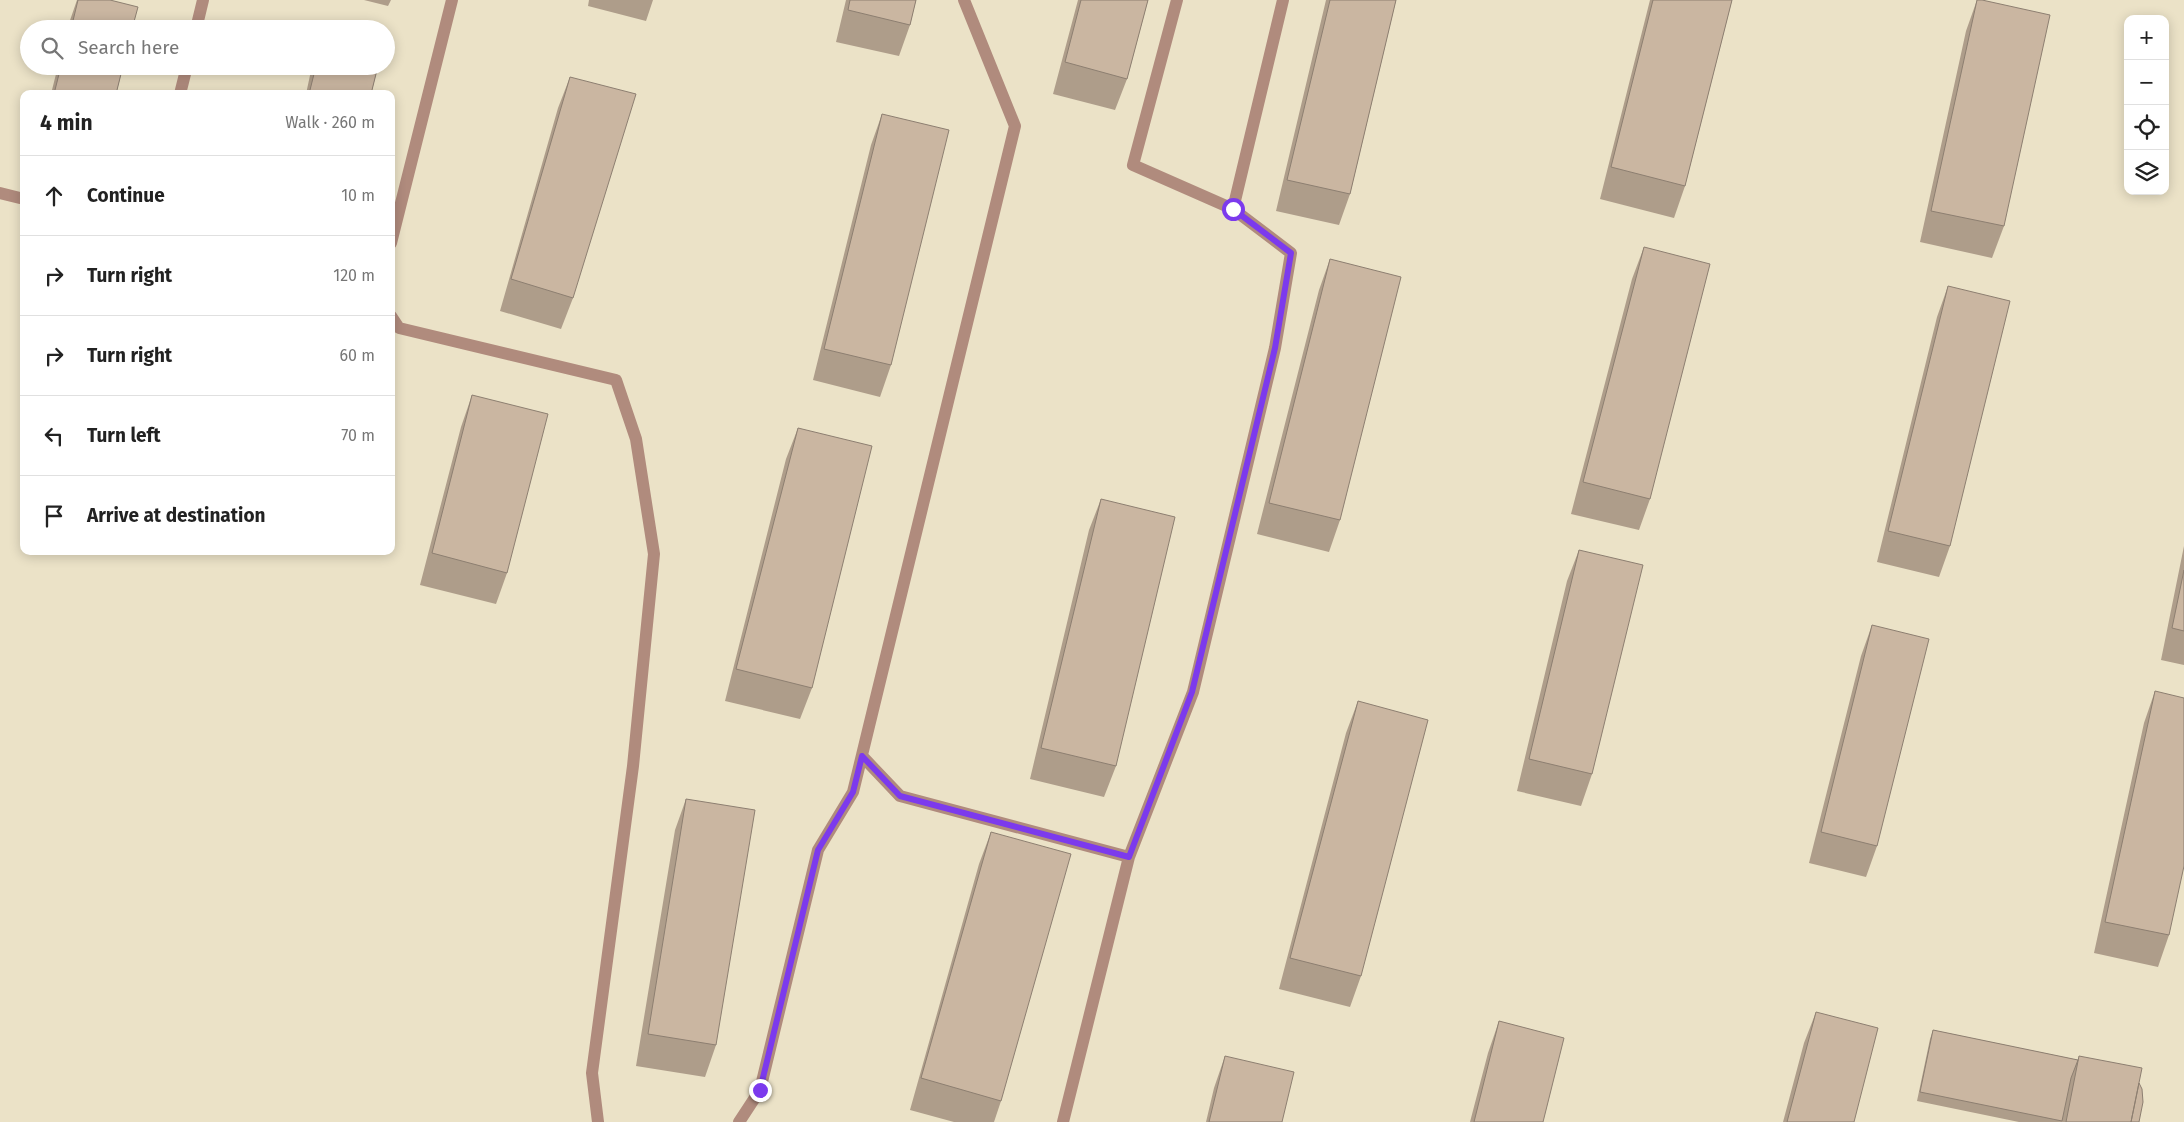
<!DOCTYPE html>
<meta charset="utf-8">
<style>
body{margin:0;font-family:"Fira Sans",sans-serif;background:#f6f6f6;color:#222}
.controls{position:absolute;right:15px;top:15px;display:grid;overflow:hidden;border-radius:10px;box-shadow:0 2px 12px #0003}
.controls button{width:45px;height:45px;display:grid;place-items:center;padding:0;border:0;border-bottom:1px solid #e0e0e0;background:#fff;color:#222;font:25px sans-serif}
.stop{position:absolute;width:15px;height:15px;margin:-11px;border:4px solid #7c3aed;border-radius:50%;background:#fff}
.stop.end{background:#7c3aed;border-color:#fff;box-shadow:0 1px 5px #0008}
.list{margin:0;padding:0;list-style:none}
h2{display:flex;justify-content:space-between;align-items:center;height:65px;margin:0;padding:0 20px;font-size:21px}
h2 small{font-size:16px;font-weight:400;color:#767676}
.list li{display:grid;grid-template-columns:32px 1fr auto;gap:15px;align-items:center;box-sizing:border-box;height:80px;padding:0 20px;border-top:1px solid #e0e0e0}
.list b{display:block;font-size:19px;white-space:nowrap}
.list em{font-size:16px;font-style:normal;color:#767676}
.icon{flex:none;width:28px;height:28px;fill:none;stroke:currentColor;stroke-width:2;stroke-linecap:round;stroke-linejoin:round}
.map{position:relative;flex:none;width:2184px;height:1122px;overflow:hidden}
.search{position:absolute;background:#fff;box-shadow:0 2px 12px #0003;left:20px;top:20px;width:375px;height:55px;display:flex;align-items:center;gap:12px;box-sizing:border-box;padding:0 18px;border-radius:28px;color:#767676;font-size:19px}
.panel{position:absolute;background:#fff;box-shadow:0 2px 12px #0003;left:20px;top:90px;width:375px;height:465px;border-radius:10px}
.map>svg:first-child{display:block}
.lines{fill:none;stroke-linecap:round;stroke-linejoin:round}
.street{stroke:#b08b7d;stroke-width:12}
.wall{fill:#ae9d8a}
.building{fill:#cab6a1;stroke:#8d7f71}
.route{stroke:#7c3aed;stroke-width:6}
</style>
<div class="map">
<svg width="2184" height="1122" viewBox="0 0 2184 1122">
<rect width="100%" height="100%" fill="#ebe2c7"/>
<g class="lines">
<!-- street -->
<path class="street" d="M196,29L203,0
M180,94L187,66
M0,193L24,199
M1233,209L1283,0
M391,243L452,0
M391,316L399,328L616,380L636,439L654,554L633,766L592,1073L598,1122
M862,756L900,796L1129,857L1193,692L1275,348L1291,253L1233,209L1133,165L1177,0
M739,1122L760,1090L818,850L853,792L1015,126L964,0
M1063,1122L1129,857"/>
</g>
<!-- wall -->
<path class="wall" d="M77,0H110L132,29H67Z
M364,0H391L388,6Z
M589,0H653L646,21L588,6Z
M846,0H916L910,25L899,56L836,42Z
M1078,0H1148L1127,79L1115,110L1053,94Z
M1326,0H1396L1350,194L1339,225L1276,211Z
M1650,0H1732L1685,186L1674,218L1600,199Z
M1977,0L2004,226L1992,258L1920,242L1966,31Z
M58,66H123L116,94H51Z
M312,66H378L371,94H306Z
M570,77L573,298L561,329L500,311L558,108Z
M882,114L891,365L880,397L813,380L871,145Z
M1644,247L1650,499L1639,530L1571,514L1632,279Z
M1330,259L1340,520L1329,552L1257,534L1319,290Z
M1948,286L1950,546L1939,577L1877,562L1937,317Z
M472,395L507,573L496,604L420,585L461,427Z
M798,428L812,688L800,719L725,701L786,459Z
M1101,499L1116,766L1104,797L1030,779L1089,530Z
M2184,546V665L2161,660Z
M1579,550L1592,774L1581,806L1517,791L1567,581Z
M1872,625L1877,846L1866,877L1809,863L1861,656Z
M2155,691L2169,935L2158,967L2094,953L2144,723Z
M1358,701L1361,976L1350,1007L1279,989L1346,733Z
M686,799L716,1045L705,1077L636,1066L675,830Z
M991,832L1001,1101L994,1122H954L910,1110L979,864Z
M1816,1012L1854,1122H1783L1804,1043Z
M1499,1021L1543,1122H1470L1488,1053Z
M1933,1030L2078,1060L2079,1056L2139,1083V1122H2019L1917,1101L1930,1039Z
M1225,1056L1282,1122H1206L1214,1088Z"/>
<!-- building -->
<path class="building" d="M78,0H110L138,7L132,29H71Z
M850,0H916L910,25L848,10Z
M1081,0H1148L1127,79L1065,62Z
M1330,0H1396L1350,194L1287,180Z
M1653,0H1732L1685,186L1611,167Z
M1977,0H1982L2050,15L2004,226L1931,211Z
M327,22L353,29H325Z
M61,66H123L116,94H54Z
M316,66H378L371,94H309Z
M570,77L636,94L573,298L511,279Z
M882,114L949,130L891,365L824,349Z
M1644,247L1710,264L1650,499L1583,482Z
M1330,259L1401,277L1340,520L1269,503Z
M1948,286L2010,301L1950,546L1888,531Z
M472,395L548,414L507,573L432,553Z
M798,428L872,446L812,688L736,669Z
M1101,499L1175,517L1116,766L1041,748Z
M1579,550L1643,565L1592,774L1529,759Z
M2184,570V631L2172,628Z
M1872,625L1929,639L1877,846L1821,832Z
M2155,691L2184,698V866L2169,935L2105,922Z
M1358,701L1428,720L1361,976L1290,958Z
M686,799L755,810L716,1045L648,1034Z
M991,832L1071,854L1001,1101L921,1078Z
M1816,1012L1878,1028L1854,1122H1787Z
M1499,1021L1564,1038L1543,1122H1474Z
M1933,1030L2078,1060L2071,1078L2062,1121L1920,1092Z
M1225,1056L1294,1072L1282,1122H1209Z
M2079,1056L2142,1068L2131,1122H2066Z
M2139,1083L2142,1089L2143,1102L2139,1122H2131Z"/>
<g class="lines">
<!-- route -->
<path class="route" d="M760,1090L818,850L853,792L862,756L900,796L1129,857L1192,692L1275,348L1291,253L1233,209"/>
</g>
</svg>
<div class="controls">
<button>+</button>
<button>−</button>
<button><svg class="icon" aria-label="locate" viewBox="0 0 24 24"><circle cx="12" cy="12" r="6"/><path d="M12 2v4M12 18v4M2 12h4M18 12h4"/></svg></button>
<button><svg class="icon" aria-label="layers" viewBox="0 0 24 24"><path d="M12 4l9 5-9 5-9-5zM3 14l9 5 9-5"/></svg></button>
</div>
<div class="stop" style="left:1233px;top:209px"></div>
<div class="stop end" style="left:760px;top:1090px"></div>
<div class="search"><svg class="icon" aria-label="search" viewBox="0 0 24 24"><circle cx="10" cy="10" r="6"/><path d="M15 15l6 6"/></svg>Search here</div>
<section class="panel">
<h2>4 min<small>Walk · 260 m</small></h2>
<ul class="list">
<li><svg class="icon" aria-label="ahead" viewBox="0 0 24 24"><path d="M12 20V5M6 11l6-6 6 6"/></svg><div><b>Continue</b></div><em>10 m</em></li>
<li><svg class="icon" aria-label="right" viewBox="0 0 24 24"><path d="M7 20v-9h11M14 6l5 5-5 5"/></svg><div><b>Turn right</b></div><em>120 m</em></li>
<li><svg class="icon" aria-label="right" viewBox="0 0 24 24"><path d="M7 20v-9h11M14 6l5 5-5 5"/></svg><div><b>Turn right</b></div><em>60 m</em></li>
<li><svg class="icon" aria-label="left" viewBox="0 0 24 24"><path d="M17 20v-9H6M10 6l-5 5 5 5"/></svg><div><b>Turn left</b></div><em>70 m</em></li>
<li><svg class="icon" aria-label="arrive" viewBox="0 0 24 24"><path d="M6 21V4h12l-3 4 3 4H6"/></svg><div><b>Arrive at destination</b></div></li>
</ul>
</section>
</div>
